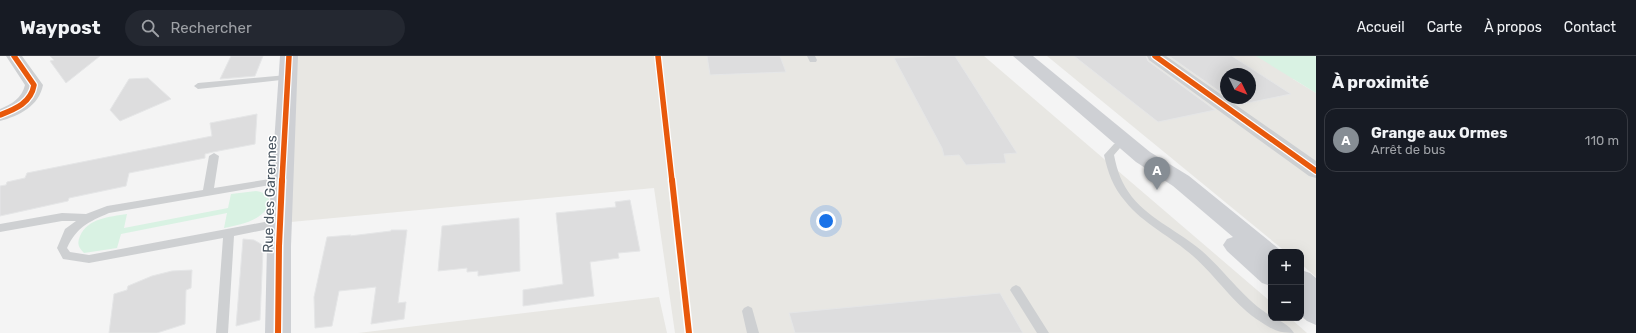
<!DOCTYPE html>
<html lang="fr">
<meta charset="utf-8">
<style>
body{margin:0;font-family:Rubik,sans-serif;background:#242831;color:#f1f3f6}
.controls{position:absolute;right:12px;bottom:12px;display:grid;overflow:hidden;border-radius:8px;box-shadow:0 4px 16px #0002}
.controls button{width:36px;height:36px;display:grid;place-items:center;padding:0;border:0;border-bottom:1px solid #363941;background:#171b24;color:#f1f3f6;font:20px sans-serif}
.compass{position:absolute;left:1220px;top:12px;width:36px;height:36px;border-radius:50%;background:#171b24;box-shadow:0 4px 16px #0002;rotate:133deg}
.you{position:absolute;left:826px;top:165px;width:14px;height:14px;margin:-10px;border:3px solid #fff;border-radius:50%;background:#1a73e8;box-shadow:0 0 0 6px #1a73e833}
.badge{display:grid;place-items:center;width:26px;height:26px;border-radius:50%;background:#868d94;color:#fff;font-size:13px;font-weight:700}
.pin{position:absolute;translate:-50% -33px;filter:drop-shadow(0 1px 2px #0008)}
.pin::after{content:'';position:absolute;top:21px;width:14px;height:12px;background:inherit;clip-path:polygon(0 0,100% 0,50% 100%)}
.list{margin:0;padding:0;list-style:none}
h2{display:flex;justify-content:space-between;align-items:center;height:52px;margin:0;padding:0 16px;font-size:17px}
h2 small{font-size:13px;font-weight:400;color:#9ea1a6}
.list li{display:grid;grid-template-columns:26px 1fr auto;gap:12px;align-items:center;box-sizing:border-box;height:64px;margin:0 8px 8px;padding:0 8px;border:1px solid #363941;border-radius:12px}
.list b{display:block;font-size:15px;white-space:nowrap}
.list p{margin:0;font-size:13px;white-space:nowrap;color:#9ea1a6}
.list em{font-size:13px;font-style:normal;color:#9ea1a6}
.icon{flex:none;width:22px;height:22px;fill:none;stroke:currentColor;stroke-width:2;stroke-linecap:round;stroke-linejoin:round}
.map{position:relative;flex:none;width:1316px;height:277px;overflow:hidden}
header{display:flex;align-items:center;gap:24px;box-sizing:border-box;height:56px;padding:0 20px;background:#171b24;border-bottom:1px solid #363941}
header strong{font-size:19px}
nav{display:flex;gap:22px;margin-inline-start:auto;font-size:14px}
.search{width:280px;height:36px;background:#242831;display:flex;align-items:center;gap:10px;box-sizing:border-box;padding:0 14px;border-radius:22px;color:#9ea1a6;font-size:15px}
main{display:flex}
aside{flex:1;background:#171b24}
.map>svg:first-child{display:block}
.commercial{fill:#e8e7e3;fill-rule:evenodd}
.green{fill:#d9f2e3}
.building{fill:#ddddde;stroke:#e5e6e7}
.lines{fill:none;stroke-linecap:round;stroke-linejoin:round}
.lane{fill:#ced0d2;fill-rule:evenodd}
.street{fill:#ced0d2;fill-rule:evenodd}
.secondary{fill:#ced0d4;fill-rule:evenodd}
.cycleway-far1-casing{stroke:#fff;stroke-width:8}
.cycleway-casing{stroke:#fff;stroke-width:9}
.cycleway-far1{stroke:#e8590c;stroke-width:5.5}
.cycleway{stroke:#e8590c;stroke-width:6}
.labels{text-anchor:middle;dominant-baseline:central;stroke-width:3;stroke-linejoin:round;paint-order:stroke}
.street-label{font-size:14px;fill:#4a5661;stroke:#fff}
</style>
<header>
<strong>Waypost</strong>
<div class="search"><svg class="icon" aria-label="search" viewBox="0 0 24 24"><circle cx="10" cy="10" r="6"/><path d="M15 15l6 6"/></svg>Rechercher</div>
<nav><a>Accueil</a><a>Carte</a><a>À propos</a><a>Contact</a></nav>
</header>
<main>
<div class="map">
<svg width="1316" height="277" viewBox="0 0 1316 277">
<rect width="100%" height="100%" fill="#f4f4f4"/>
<!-- commercial -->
<path class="commercial" d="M289,0H984L1271,246V262H1290L1307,277H675L654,132L280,167Z
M1047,0H1306L1293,23L1316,37V221L1301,208V196H1286ZM1226,18H1250V42H1226Z
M659,241L667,277H358Z"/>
<!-- green -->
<path class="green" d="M1256,0H1316V37Z
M256,135C264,136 269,139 270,148C261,165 242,168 224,172L227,157L121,178L117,192L84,197C78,191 77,188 80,180C88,162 109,161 127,158L124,172L228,152L231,138Z"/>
<!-- building -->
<path class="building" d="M50,0H100L66,27L50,5L54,4Z
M231,0H263L255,20L220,23Z
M707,0H780L786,16L710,19Z
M928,0H955L1017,97L1004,98L1006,107L966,109L959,99L944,100L942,92L894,2Z
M1074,0H1146L1148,5L1215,54L1158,66Z
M1169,0H1232L1291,38L1238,49L1229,42H1250V18H1226V40Z
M148,22L171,43L120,65L110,54L129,23Z
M257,58L255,88L213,96L205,98V102L129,117L126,130L69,142L68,145L0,160V130L6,129L7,126L25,122L27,117L212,80L210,67Z
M630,144L640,195L618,197L619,202L590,206L594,240L523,250V234L563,228L556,157L616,151L615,146Z
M519,162L520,215L478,220V215L467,216V212L438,215L442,170Z
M391,174H407L398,247L406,246L404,263L371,268L376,231L339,235L332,270L315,272L314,241L327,181L351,179L350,180L391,175Z
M243,183L254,184L261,188L263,194L260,264L236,270Z
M192,214L191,232L186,234L185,268L157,277H109L114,238L127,234L128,230L152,220L172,215Z
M1000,237L1023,277H795L789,257Z"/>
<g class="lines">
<!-- lane -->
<path class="lane" d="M807,0H815L817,4L816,6H810Z
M287,19L291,21L290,23L198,33L194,30L198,27Z
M1127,85L1130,86L1132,88L1130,90L1120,92L1114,99C1117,115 1122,128 1132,141C1151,164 1180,176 1202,195C1226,216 1244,244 1271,260V262C1279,263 1290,270 1294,277C1279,277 1273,274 1261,266C1234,249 1217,221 1193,200C1172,181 1143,168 1125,145C1113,131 1108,117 1104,99L1114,88Z
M214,97L219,100L214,132L282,121L287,124L282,127L109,157C88,166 77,171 67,192L70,196L89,199L280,163L284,164L285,167L284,170L234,180L228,277H216L223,182L89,207L63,203L57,192L65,173L76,165H62L0,176V168L62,157L86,158L107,150L203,134L209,100Z
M1016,229L1020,231L1049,277H1037L1010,234L1012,231Z
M748,250L752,252L759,277H747L742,255L744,252Z"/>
<!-- street -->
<path class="street" d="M6,0H22L43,29C39,50 19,60 0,65V53C12,48 22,42 25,29Z
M1147,0H1166L1316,105V122L1309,120L1149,4Z"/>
<!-- secondary -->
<path class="secondary" d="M280,0H298L291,190V277H265L267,190Z
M1013,0H1033L1150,96L1189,120L1279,193L1281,196H1271V230L1262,227L1227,195L1223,189L1227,183L1233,181L1173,130L1136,106Z
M1301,214L1310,217L1316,222V269L1307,265L1301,260Z"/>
<defs>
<path id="cycleway-far1" d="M658,0L672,125
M1155,0L1316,115
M0,59C15,53 31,47 34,29L14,0
M282,125L289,0"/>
<path id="cycleway" d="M672,124L689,277
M278,277L279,190L282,124"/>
</defs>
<!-- cycleway-far1 casing -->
<use href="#cycleway-far1" class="cycleway-far1-casing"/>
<!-- cycleway casing -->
<use href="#cycleway" class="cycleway-casing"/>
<!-- cycleway-far1 -->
<use href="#cycleway-far1" class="cycleway-far1"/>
<!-- cycleway -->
<use href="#cycleway" class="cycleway"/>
</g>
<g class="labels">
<!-- street labels -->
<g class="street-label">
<text transform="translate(270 138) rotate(-88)">Rue des Garennes</text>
</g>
</g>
</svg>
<div class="controls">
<button>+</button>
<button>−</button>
</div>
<svg class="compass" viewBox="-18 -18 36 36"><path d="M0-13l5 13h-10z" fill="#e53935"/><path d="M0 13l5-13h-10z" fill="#9ea1a6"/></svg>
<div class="you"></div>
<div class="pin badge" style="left:1157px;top:134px">A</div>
</div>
<aside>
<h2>À proximité<small></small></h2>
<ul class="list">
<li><span class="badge">A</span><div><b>Grange aux Ormes</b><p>Arrêt de bus</p></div><em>110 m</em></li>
</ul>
</aside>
</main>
